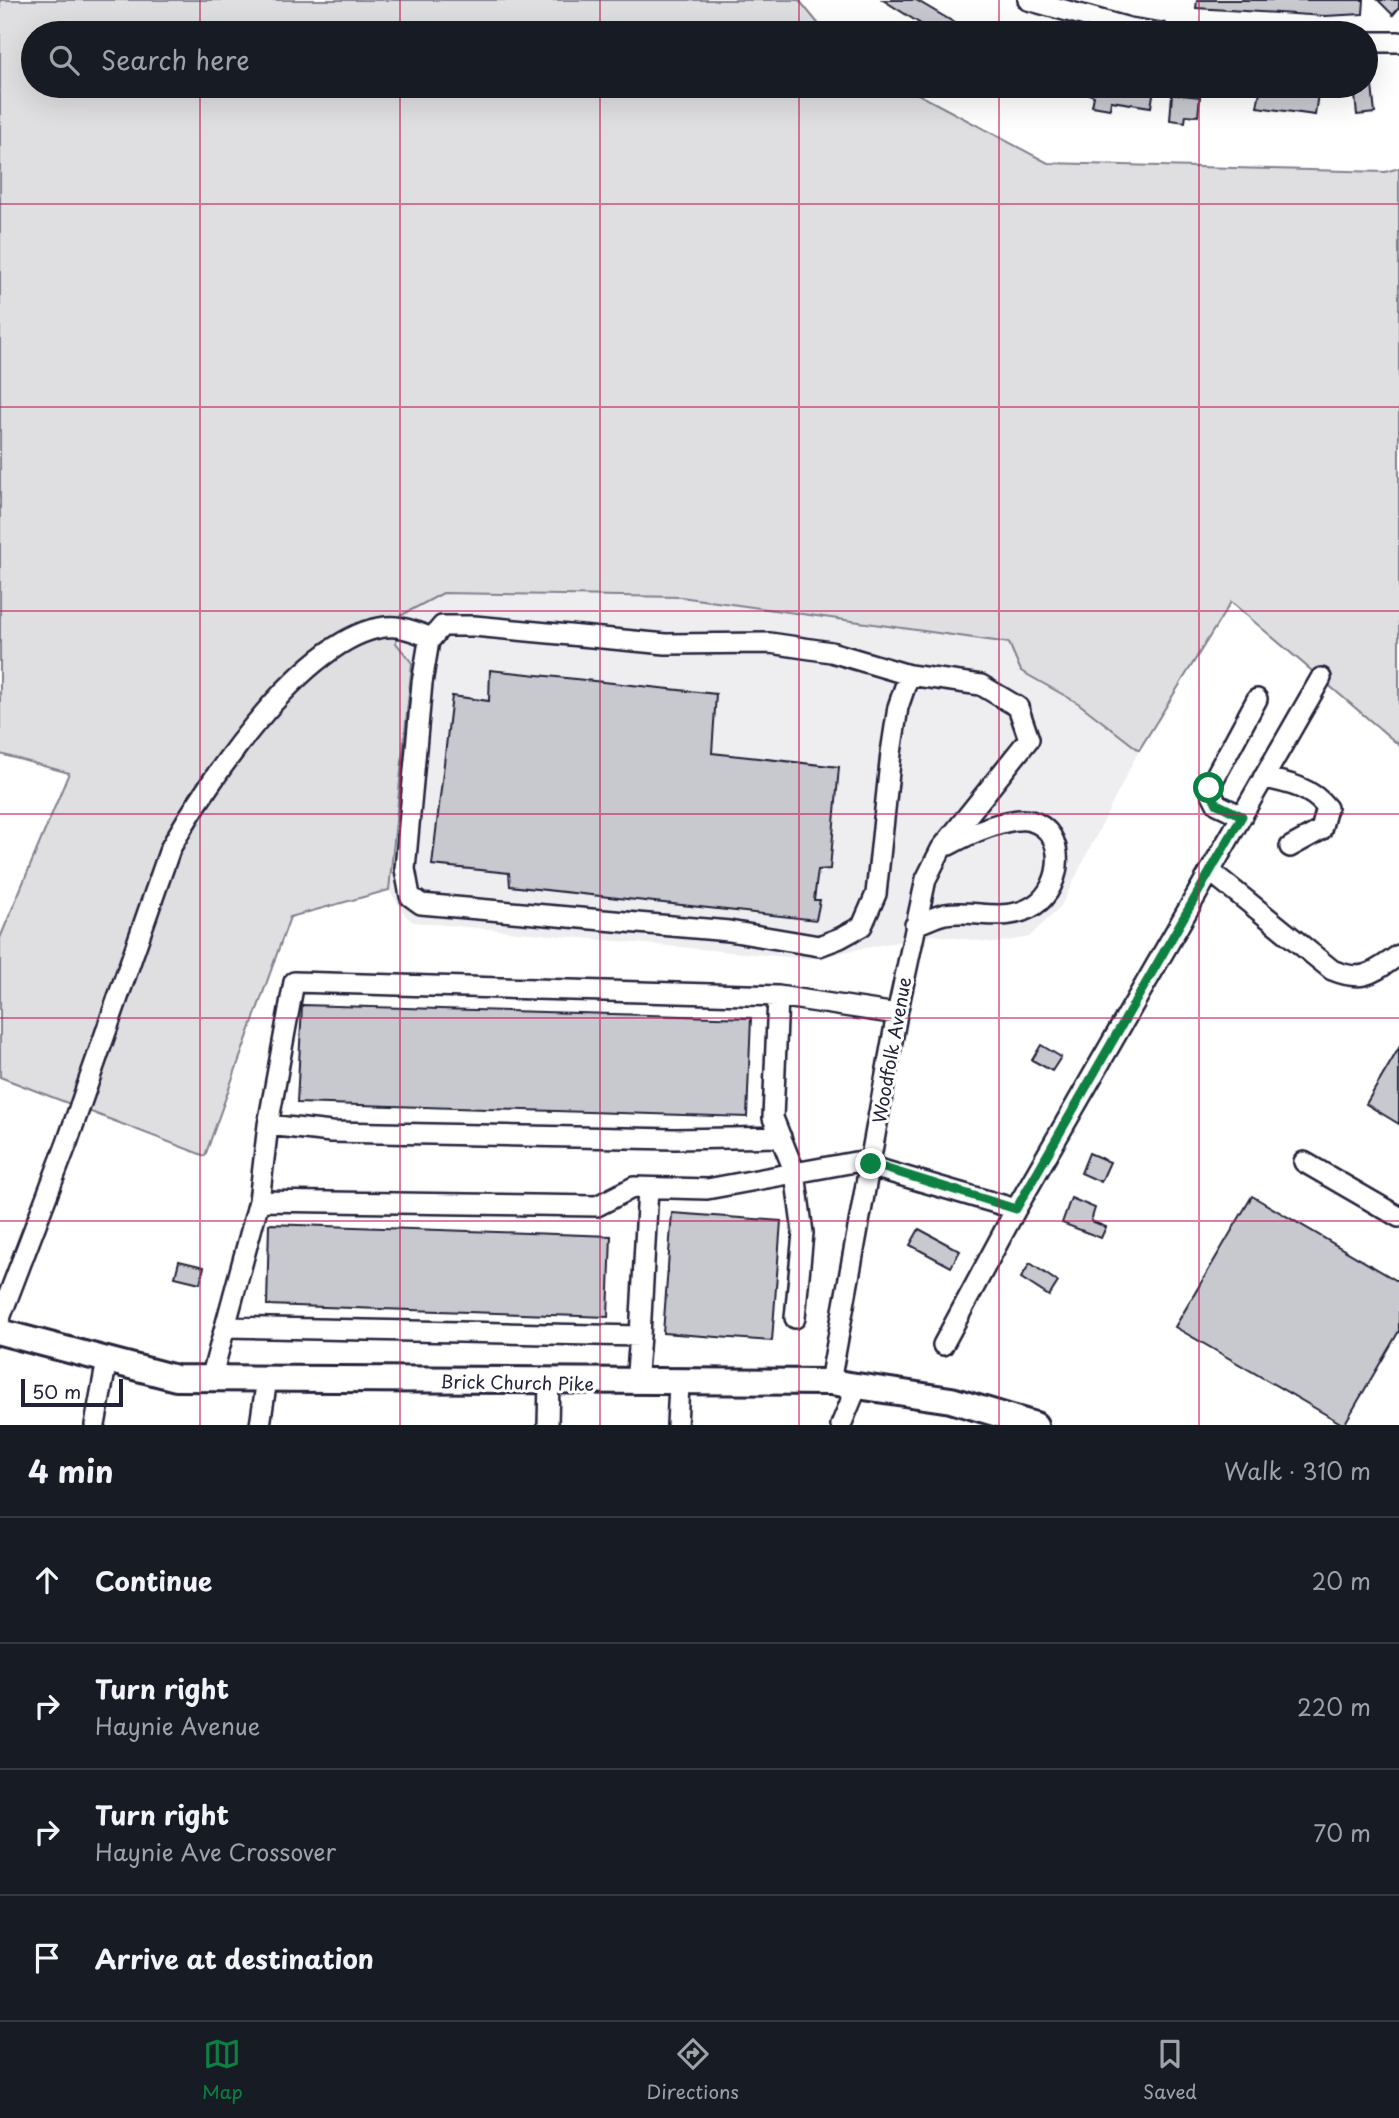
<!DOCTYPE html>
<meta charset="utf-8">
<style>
body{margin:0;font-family:"Playpen Sans",sans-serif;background:#242831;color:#f1f3f6}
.scale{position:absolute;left:21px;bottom:18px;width:102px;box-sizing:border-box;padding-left:7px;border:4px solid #22223b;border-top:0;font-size:19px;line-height:24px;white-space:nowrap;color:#22223b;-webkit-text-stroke:5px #fff;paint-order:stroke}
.stop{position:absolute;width:21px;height:21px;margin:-16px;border:5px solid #0b8043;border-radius:50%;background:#fff}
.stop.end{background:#0b8043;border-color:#fff;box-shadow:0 2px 7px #0008}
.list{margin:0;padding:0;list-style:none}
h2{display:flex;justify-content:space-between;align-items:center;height:91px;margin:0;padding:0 28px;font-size:30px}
h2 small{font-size:23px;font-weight:400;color:#9ea1a6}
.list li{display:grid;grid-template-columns:46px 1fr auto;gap:21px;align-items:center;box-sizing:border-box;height:126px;padding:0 28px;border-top:2px solid #363941}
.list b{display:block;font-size:26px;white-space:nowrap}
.list p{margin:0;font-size:23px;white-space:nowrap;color:#9ea1a6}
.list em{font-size:23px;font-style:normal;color:#9ea1a6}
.icon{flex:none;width:38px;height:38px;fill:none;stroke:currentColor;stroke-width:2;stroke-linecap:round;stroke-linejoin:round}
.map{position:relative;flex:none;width:1399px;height:1425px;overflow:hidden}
.search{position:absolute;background:#171b24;box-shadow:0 7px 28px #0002;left:21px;right:21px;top:21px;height:77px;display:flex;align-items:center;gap:18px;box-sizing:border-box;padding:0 24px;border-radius:38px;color:#9ea1a6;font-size:26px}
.sheet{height:595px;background:#171b24}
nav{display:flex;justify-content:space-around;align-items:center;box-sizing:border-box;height:98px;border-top:2px solid #363941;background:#171b24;font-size:19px;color:#9ea1a6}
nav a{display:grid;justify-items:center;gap:4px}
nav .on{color:#0b8043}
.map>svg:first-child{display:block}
.built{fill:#eeeef1}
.green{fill:#dfdfe2;stroke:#80808e;stroke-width:2}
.building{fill:#c8c8cf;stroke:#22223b;stroke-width:2}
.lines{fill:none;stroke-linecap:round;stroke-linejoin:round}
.minor-casing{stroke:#22223b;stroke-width:24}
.major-casing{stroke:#22223b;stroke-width:30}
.minor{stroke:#fff;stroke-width:19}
.major{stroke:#fff;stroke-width:24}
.route{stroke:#0b8043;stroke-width:9}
.grid{fill:none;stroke:#c2185b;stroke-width:2;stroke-opacity:0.55}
.labels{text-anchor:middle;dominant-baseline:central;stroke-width:6;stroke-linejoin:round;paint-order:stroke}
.street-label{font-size:18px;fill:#22223b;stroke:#fff}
</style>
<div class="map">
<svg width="1399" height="1425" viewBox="0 0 1399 1425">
<rect width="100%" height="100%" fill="#fff"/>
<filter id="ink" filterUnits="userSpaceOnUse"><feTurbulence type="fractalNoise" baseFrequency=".0143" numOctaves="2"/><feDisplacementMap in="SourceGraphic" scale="14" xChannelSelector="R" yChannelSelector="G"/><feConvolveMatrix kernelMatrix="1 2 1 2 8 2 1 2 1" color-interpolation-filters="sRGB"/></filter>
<g filter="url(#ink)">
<!-- built -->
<path class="built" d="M443,593L681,597L1009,643L1021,671L1078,703L1139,750L1061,906L1029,937L996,943L933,935L808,959L413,922L406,916L389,890L411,663L396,643L400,616Z"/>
<!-- green -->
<path class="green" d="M0,0H799L826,33H33V86H903L1048,163L1385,172L1399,168V745L1231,602L1139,750L1078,703L1021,671L1009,643L681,597L443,593L400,616L396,643L412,663L389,890L290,917L205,1156L0,1077V938L69,773L0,754Z"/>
<!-- building -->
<path class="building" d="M883,0H916L972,33H935Z
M1197,0H1364L1363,14L1325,16L1196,8Z
M1378,0H1399V8L1393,15Z
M1069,86H1132L1154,89L1151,107L1111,101L1110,109L1092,106L1094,96Z
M1261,86L1301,95L1302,86H1319L1315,115L1257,107Z
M1354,86H1372L1375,113L1357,115Z
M1172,94L1200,97L1198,116L1186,115L1185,122L1170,120Z
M490,670L716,694L712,753L839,767L830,869L818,870L814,900H820L816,920L510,886L509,873L432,865L452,696L489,701Z
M302,1005L751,1018L747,1117L297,1103Z
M1041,1045L1061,1057L1052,1071L1032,1060Z
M1399,1048V1124L1366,1104Z
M1089,1153L1110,1162L1101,1182L1081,1173Z
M1252,1196L1399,1282V1331L1344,1425L1175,1327Z
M1071,1198L1095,1208L1091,1221L1106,1227L1101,1238L1062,1223Z
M672,1213L781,1221L772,1341L663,1333Z
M269,1224L611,1236L608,1317L267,1305Z
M919,1229L960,1251L951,1267L910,1245Z
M179,1261L204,1267L200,1283L175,1277Z
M1030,1263L1058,1282L1049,1296L1021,1278Z"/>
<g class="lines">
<defs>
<path id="minor" d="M1028,0L1129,28L1160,33
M1366,42H1399
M1263,778C1287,782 1312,788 1327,808L1321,830L1290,847
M1242,816L1217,804L1209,788L1257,699
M1210,871L1332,970C1364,983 1372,973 1399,955
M915,925C925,922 935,916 945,914C976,909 1006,924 1035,905C1063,886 1068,832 1031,821C1010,815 967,835 949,845
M268,1125L294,982L778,996
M1304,1162L1399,1217
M259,1201L268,1125L331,1132L675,1139L781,1137
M0,1318L67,1143L170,849C205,785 314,621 396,627C408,628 421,634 432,638
M795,1318L803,1233L795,1173L773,1118L778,996L897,1014
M227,1327L640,1336L636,1383
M640,1336L648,1188
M943,1345L1016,1209L1321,678
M211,1379L259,1201L597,1206L634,1187L707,1189L855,1162L1016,1209
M830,1382L897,1014L926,879L941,849L1029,739L1018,707L981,685L909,675L831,652L770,643L666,644L474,626H442L429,641L422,683L405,869L410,896L421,904L729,931L819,946L840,938L862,926L876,894L891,753L898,707L909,675
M95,1425L107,1360
M260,1425L267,1379
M548,1425L549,1382
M677,1425L679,1384
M841,1425L858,1384"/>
<path id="major" d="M0,1332L176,1378L830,1382L951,1400L1035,1425"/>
</defs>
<!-- minor casing -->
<use href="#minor" class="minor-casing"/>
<!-- major casing -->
<use href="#major" class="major-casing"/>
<!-- minor -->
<use href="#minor" class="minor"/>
<!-- major -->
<use href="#major" class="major"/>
</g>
</g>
<g class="lines" filter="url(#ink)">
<!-- route -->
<path class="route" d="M871,1164L1016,1209L1242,816L1217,804L1209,788"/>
</g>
<!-- grid -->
<path class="grid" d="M200,0V33M400,0V33M600,0V33M799,0V33M999,0V33M1199,0V33M200,86V1425M400,86V1425M600,86V1425M799,86V1425M999,86V1425M1199,86V1425M0,204H1399M0,407H1399M0,611H1399M0,814H1399M0,1018H1399M0,1221H1399"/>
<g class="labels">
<!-- street labels -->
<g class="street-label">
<text transform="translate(891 1050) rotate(-80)">Woodfolk Avenue</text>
<text transform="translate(517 1382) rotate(1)">Brick Church Pike</text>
</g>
</g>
</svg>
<div class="scale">50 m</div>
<div class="stop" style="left:1209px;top:788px"></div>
<div class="stop end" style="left:871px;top:1164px"></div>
<div class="search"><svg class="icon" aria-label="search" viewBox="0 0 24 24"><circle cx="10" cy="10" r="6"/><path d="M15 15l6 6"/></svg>Search here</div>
</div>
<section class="sheet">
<h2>4 min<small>Walk · 310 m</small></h2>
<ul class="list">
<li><svg class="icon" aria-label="ahead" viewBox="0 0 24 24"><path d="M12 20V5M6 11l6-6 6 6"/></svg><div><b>Continue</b></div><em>20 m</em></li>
<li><svg class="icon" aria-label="right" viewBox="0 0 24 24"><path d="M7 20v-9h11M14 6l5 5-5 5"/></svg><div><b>Turn right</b><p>Haynie Avenue</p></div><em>220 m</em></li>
<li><svg class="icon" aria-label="right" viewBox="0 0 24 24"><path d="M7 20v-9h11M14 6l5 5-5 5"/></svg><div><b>Turn right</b><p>Haynie Ave Crossover</p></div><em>70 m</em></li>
<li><svg class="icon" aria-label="arrive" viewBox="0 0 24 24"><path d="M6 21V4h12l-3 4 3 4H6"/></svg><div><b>Arrive at destination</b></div></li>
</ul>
</section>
<nav>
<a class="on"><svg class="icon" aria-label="map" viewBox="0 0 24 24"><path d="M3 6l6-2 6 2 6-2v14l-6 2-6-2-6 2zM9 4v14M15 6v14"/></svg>Map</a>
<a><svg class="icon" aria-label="directions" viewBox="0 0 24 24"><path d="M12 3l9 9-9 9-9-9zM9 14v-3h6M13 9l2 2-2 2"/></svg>Directions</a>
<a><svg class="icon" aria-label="saved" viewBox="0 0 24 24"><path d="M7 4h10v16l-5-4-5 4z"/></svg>Saved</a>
</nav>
